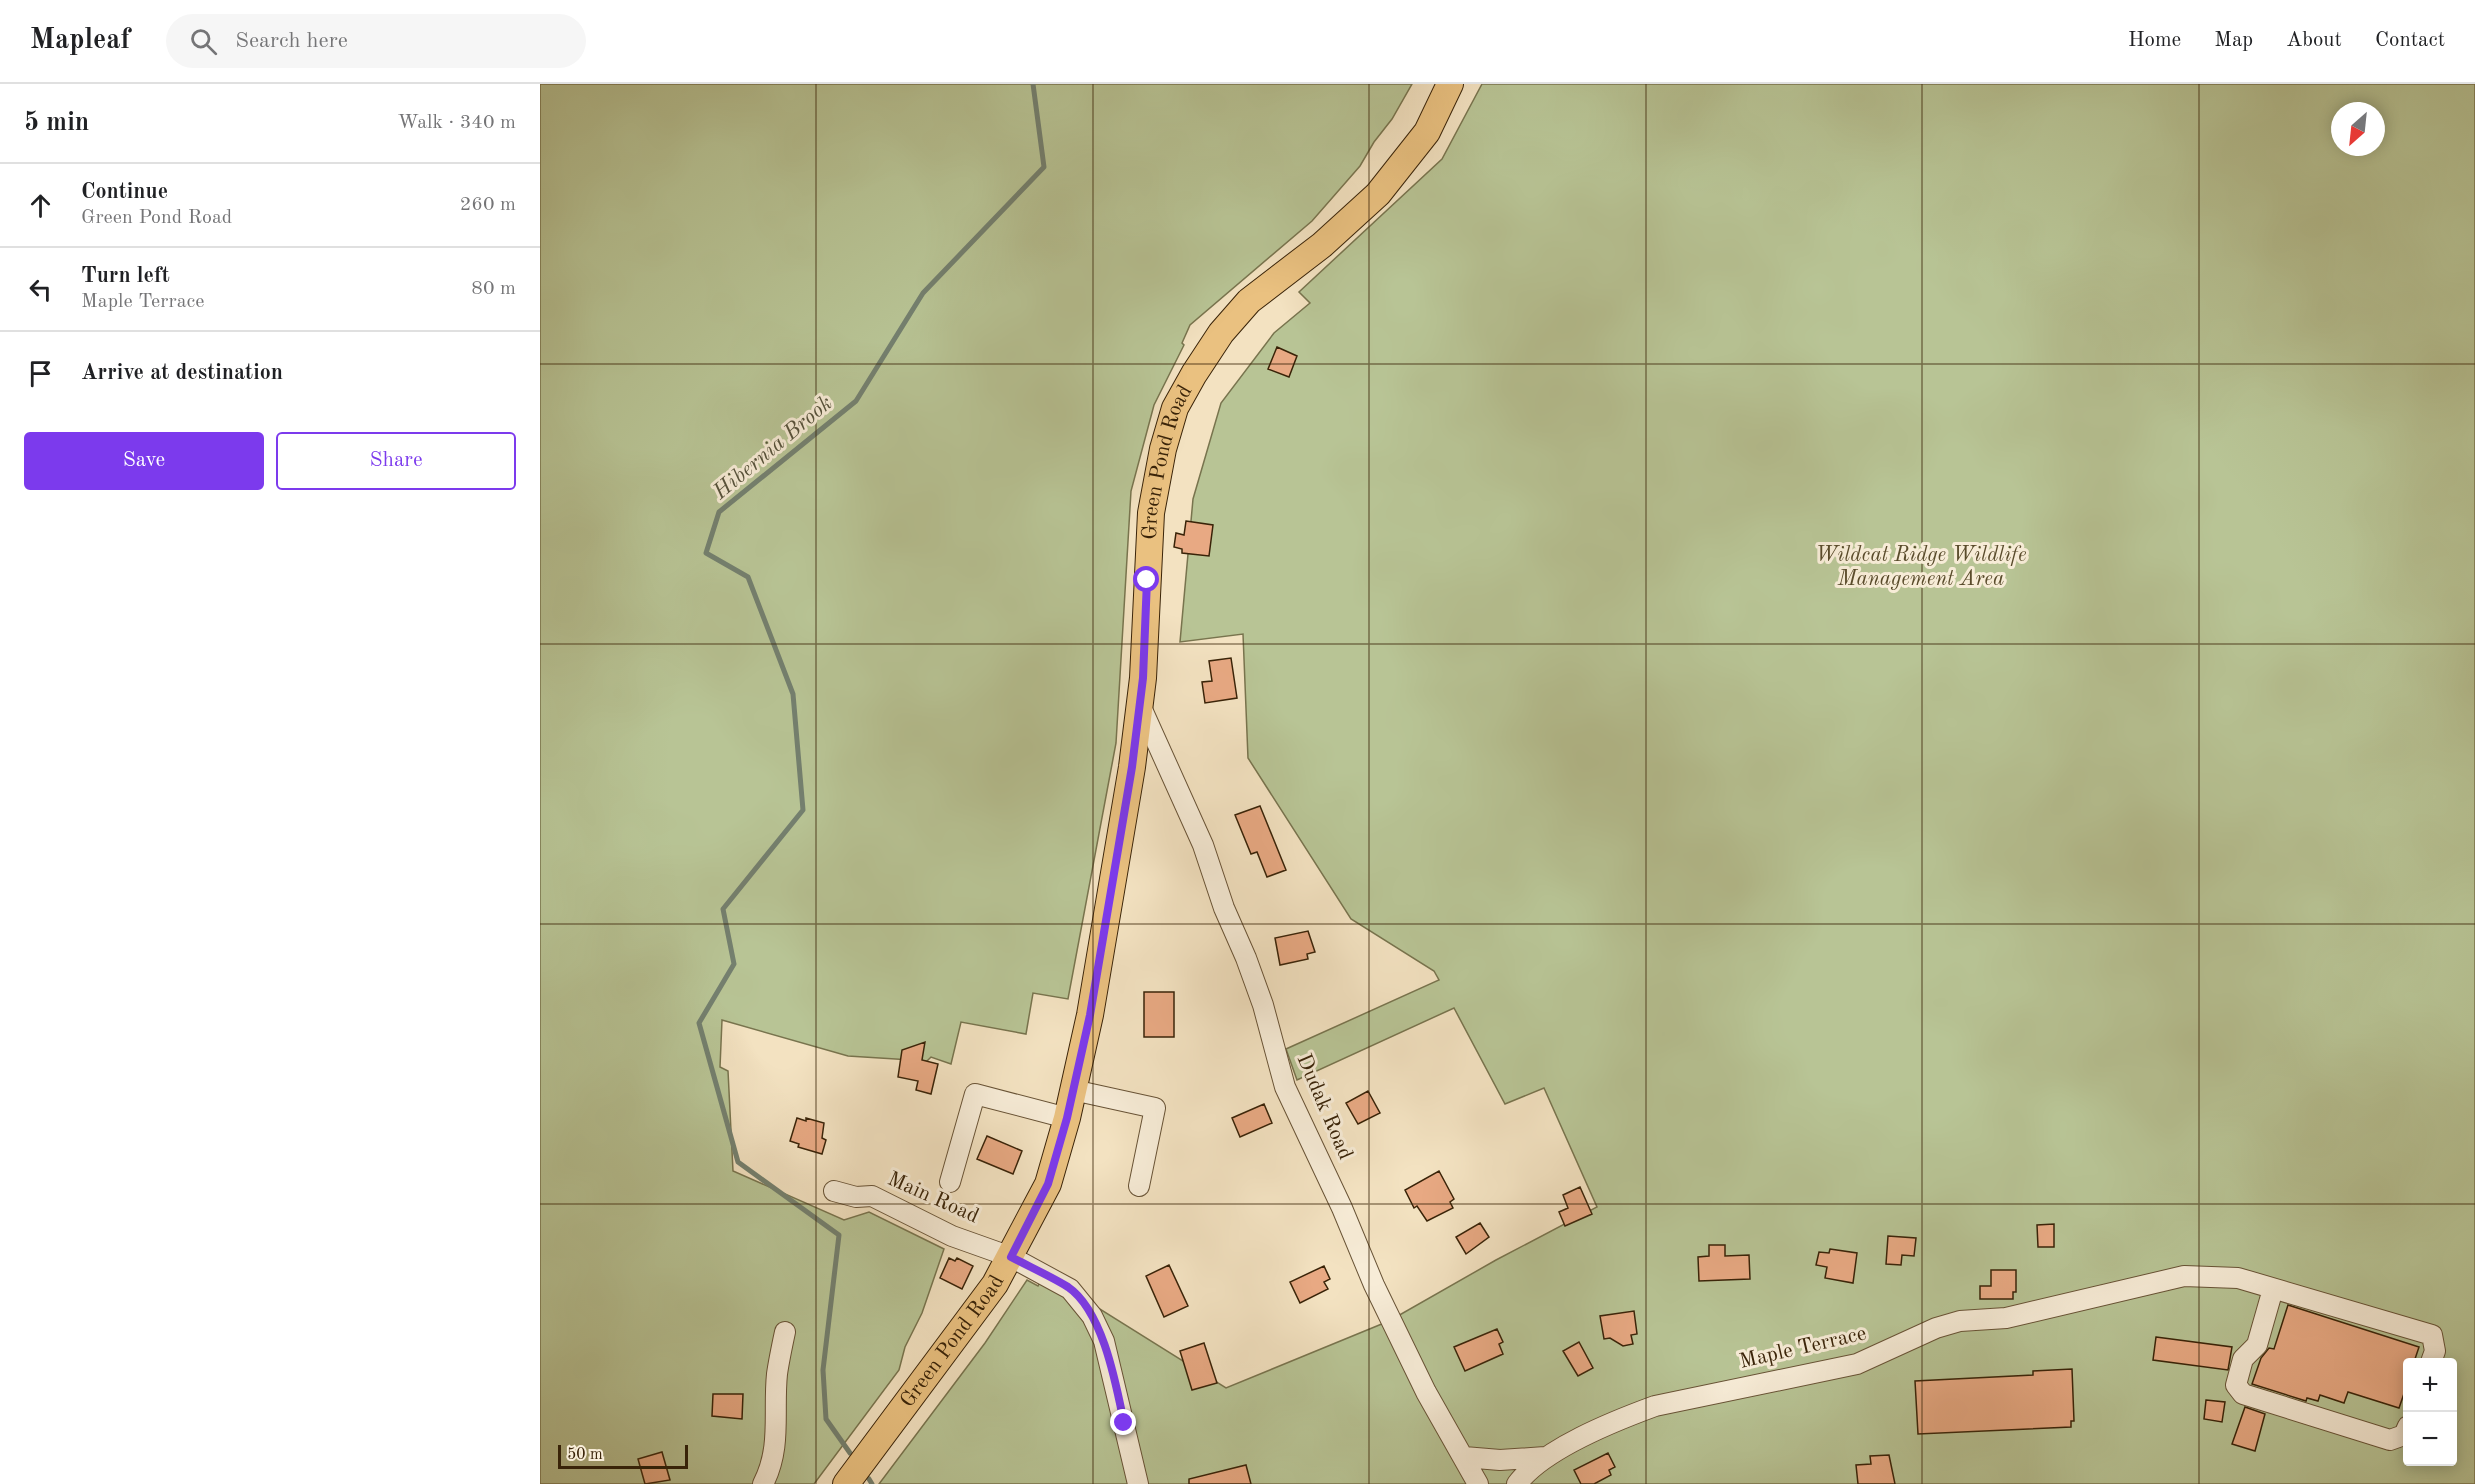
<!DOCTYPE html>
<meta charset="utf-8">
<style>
body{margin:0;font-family:"Old Standard TT",serif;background:#f6f6f6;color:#202124}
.controls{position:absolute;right:18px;bottom:18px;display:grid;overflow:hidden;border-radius:6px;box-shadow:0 3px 15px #0003}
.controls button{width:54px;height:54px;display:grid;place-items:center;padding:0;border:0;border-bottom:2px solid #e0e0e0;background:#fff;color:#202124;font:30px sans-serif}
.compass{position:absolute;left:1791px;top:18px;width:54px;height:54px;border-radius:50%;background:#fff;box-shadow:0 3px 15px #0003;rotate:207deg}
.scale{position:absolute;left:18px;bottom:15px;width:130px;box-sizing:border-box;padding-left:6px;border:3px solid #392308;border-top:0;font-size:16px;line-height:21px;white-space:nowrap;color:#392308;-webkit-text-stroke:4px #f7ecd7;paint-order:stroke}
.stop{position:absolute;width:18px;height:18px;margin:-14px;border:4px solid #7c3aed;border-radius:50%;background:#fff}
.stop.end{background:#7c3aed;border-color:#fff;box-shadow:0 2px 6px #0008}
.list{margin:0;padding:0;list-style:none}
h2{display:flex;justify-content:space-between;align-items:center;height:78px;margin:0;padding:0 24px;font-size:26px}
h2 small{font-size:20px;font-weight:400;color:#757577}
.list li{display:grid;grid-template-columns:39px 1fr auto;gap:18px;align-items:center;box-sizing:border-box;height:84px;padding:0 24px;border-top:2px solid #e0e0e0}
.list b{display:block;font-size:22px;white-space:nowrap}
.list p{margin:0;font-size:20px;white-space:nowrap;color:#757577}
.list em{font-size:20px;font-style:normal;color:#757577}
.actions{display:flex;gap:12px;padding:18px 24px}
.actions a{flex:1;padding:14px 0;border:2px solid #7c3aed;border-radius:6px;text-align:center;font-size:21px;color:#7c3aed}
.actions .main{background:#7c3aed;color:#fff}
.icon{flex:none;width:33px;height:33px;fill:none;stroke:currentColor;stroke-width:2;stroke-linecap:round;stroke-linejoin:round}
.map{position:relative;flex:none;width:1935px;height:1400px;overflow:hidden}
header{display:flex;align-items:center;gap:36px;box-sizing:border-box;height:84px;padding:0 30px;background:#fff;border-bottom:2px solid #e0e0e0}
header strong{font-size:28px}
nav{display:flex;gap:33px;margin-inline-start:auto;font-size:21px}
.search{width:420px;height:54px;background:#f6f6f6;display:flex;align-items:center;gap:15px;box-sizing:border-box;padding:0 21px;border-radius:33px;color:#757577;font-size:22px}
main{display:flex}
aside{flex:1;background:#fff}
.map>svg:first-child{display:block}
.green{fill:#b8c495;stroke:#78744e;stroke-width:1.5;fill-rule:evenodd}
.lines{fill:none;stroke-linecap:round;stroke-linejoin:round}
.stream{stroke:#74806f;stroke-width:5}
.building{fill:#e8a983;stroke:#392308;stroke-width:1.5}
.minor-casing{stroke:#685336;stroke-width:22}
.major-casing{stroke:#392308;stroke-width:28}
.minor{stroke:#f7ecd7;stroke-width:20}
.major{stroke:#eac180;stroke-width:26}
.route{stroke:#7c3aed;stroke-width:8}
.grid{fill:none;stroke:#392308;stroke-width:1.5;stroke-opacity:0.55}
.labels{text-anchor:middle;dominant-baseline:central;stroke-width:6;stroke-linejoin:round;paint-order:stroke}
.street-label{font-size:21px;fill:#392308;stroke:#f7ecd7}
.park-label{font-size:21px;font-style:italic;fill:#594b2b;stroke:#f7ecd7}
.water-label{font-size:22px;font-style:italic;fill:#56523b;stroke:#f7ecd7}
</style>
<header>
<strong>Mapleaf</strong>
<div class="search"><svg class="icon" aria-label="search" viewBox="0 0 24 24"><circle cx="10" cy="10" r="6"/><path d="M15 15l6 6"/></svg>Search here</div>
<nav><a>Home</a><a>Map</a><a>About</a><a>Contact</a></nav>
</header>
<main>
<aside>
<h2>5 min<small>Walk · 340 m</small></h2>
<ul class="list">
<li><svg class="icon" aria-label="ahead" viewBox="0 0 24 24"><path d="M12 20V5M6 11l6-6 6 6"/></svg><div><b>Continue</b><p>Green Pond Road</p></div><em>260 m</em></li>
<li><svg class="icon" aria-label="left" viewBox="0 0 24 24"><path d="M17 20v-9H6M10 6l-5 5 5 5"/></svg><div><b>Turn left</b><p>Maple Terrace</p></div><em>80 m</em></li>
<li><svg class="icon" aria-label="arrive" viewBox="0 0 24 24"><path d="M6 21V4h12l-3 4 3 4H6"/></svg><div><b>Arrive at destination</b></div></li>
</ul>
<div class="actions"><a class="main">Save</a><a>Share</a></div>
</aside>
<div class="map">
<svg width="1935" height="1400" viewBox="0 0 1935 1400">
<rect width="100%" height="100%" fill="#f3e2c1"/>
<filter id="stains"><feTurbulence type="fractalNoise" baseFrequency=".00333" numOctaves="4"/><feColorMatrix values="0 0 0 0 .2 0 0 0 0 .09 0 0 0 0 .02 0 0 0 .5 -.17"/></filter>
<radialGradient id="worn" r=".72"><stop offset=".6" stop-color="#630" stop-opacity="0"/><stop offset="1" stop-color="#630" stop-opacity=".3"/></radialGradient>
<!-- green -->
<path class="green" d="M0,0H872L852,35L834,58L820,82L772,137L650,241L642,259L644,261L614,321L591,407L576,659L528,915L493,909L486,950L421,938L411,980L391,973L387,977L308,972L182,936L180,983L188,987L193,1087L304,1136L329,1128L404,1165L382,1229L365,1263L359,1286L274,1400H0Z
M942,0H1935V1400H339L445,1259L487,1196L498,1202L504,1190L686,1304L849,1237L956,1176L1057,1123L1004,1004L965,1020L914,924L757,996L746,965L899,896L894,887L811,835L708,674L703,550L640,558L653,415L681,319L734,249L770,219L759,208L902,75ZM1800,27H1836V63H1800ZM1868,1278H1912V1378H1868Z"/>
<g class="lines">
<!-- stream -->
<path class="stream" d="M310,1369L286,1335L283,1286L299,1151L198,1078L159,939L194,880L183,825L263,726L253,610L208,493L166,469L179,428L316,317L383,209L504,83L493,0
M329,1395L332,1400"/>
</g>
<!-- building -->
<path class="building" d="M737,263L757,272L749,293L728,285Z
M646,437L673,441L669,472L642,469V465L634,463L636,449L644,451Z
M691,574L697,614L665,619L662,598L672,597L669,577Z
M720,722L746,786L727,793L717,768L711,770L695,731Z
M768,847L775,868L767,870L768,875L740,881L735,854Z
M604,908H634V953H604Z
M385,958L382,976L398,980L391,1010L376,1006L378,997L358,993L362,966Z
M828,1007L840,1029L818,1040L806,1019Z
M724,1020L732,1039L700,1053L692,1034Z
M257,1034L266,1037V1034L284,1039L282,1054L286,1056L282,1070L258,1063L259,1060L250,1057Z
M447,1052L482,1067L473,1090L437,1075Z
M899,1087L914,1115L910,1118L913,1124L887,1137L877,1122L874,1124L865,1106Z
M1040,1103L1052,1130L1025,1142L1019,1128L1028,1124L1023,1111Z
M940,1139L949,1153L926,1170L916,1153Z
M1514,1140V1163H1498L1497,1141Z
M1348,1152L1376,1154L1374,1172L1362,1171L1361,1181L1346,1180Z
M1169,1161H1185V1172L1209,1171L1210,1195L1159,1197L1158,1173L1169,1172Z
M1290,1165L1317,1169L1313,1199L1285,1194L1287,1183L1276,1181L1279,1168L1289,1169Z
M409,1174L415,1177L417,1174L433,1182L422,1205L400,1194Z
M629,1181L648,1222L624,1233L606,1192Z
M784,1182L790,1195L784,1198L788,1205L760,1219L750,1198Z
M1451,1186H1476V1208H1473V1215H1440V1202H1451Z
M1748,1221L1879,1263L1874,1278H1868V1298L1859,1324L1808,1308L1804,1319L1780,1311L1778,1317L1767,1314L1766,1317L1712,1300L1721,1274L1729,1264L1734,1265Z
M1094,1227L1097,1250L1091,1251L1093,1260L1083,1262L1070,1254L1064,1255L1060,1232Z
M957,1245L963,1258L959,1260L963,1270L925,1287L914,1263Z
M1616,1253L1692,1263L1688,1286L1613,1276Z
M1039,1258L1053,1284L1038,1292L1023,1267Z
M664,1259L677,1299L652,1306L640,1267Z
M1532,1285L1534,1337H1531V1343L1378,1350L1375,1297L1493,1291V1287Z
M173,1310H203L202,1335L172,1332Z
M1666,1316L1685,1318L1682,1338L1664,1335Z
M1705,1323L1725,1330L1715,1367L1692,1360Z
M122,1368L130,1396L105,1400L98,1375Z
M1068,1369L1075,1383L1069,1386L1071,1391L1054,1400H1041L1034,1386Z
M1349,1371L1355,1400H1318L1316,1381L1331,1380L1330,1372Z
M706,1381L711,1400H649V1395Z"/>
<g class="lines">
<defs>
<path id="minor" d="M600,621L663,761L684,824L706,874L723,921L745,1003L802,1124L834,1201L886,1308L938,1400
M533,1006L615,1024L599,1102
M410,1098L435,1010L527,1034
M294,1107L316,1113L332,1112L412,1152L471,1173L530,1205L552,1232L564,1257L598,1400
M1733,1205L1717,1261L1703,1275L1696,1301L1703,1310L1850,1356L1864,1351L1868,1342
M924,1373L960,1376L1005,1373
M223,1400C242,1363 233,1329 237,1290C239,1276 242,1262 245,1248
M977,1400C1003,1365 1074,1337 1115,1322L1317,1280L1396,1244L1420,1237L1466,1234L1644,1192L1698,1194L1892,1251L1895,1267L1891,1278"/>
<g id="major">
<path id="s1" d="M306,1400L455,1200L508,1100L527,1034L550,931L592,683L603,594L611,429L623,365L635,324L654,290L681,249L709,217L782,161L838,110L887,48L910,0"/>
</g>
</defs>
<!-- minor casing -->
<use href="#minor" class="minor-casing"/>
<!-- major casing -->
<use href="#major" class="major-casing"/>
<!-- minor -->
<use href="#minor" class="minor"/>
<!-- major -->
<use href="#major" class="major"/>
</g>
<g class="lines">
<!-- route -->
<path class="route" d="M584,1339C576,1300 563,1227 528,1203C510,1192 490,1183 471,1173L508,1100L527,1034L550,931L592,683L603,594L607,496"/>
</g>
<!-- grid -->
<path class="grid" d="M276,0V1400M553,0V1400M829,0V1400M1106,0V1400M1382,0V1400M1659,0V1400M0,280H1935M0,560H1935M0,840H1935M0,1120H1935"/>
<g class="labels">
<!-- street labels -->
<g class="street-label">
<text stroke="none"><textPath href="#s1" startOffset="1096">Green Pond Road</textPath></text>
<text transform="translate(784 1023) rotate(67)">Dudak Road</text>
<text transform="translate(393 1114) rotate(24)">Main Road</text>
<text stroke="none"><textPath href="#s1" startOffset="178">Green Pond Road</textPath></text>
<text transform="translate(1263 1264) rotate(-13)">Maple Terrace</text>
</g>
<!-- park labels -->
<g class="park-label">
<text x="1381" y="471">Wildcat Ridge Wildlife<tspan x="1381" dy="24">Management Area</tspan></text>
</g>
<!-- water labels -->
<g class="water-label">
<text transform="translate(233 364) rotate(-40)">Hibernia Brook</text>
</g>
</g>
<rect width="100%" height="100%" filter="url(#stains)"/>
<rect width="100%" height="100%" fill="url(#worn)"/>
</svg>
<div class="controls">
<button>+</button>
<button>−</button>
</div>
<svg class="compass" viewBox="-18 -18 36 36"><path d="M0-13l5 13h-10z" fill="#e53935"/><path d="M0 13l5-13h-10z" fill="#757577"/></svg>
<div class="scale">50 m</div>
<div class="stop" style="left:607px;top:496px"></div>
<div class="stop end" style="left:584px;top:1339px"></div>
</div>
</main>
